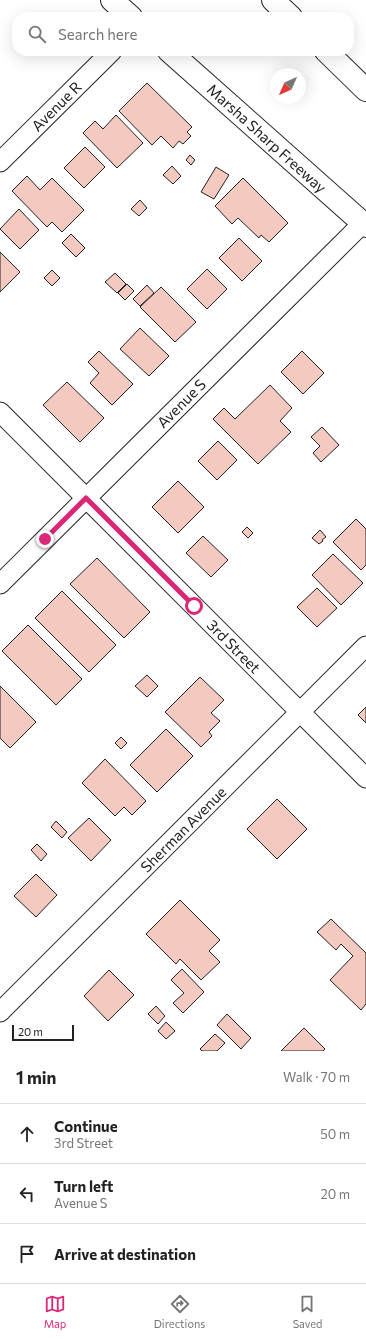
<!DOCTYPE html>
<meta charset="utf-8">
<style>
body{margin:0;font-family:Commissioner,sans-serif;background:#f2f2f2;color:#222}
.compass{position:absolute;left:270px;top:68px;width:36px;height:36px;border-radius:50%;background:#fff;box-shadow:0 4px 16px #0002;rotate:225deg}
.scale{position:absolute;left:12px;bottom:10px;width:62px;box-sizing:border-box;padding-left:4px;border:2px solid #222;border-top:0;font-size:11px;line-height:14px;white-space:nowrap;color:#222;-webkit-text-stroke:3px #fff;paint-order:stroke}
.stop{position:absolute;width:12px;height:12px;margin:-9px;border:3px solid #db2777;border-radius:50%;background:#fff}
.stop.end{background:#db2777;border-color:#fff;box-shadow:0 1px 4px #0008}
.list{margin:0;padding:0;list-style:none}
h2{display:flex;justify-content:space-between;align-items:center;height:52px;margin:0;padding:0 16px;font-size:17px}
h2 small{font-size:13px;font-weight:400;color:#767676}
.list li{display:grid;grid-template-columns:26px 1fr auto;gap:12px;align-items:center;box-sizing:border-box;height:60px;padding:0 16px;border-top:1px solid #e0e0e0}
.list b{display:block;font-size:15px;white-space:nowrap}
.list p{margin:0;font-size:13px;white-space:nowrap;color:#767676}
.list em{font-size:13px;font-style:normal;color:#767676}
.icon{flex:none;width:22px;height:22px;fill:none;stroke:currentColor;stroke-width:2;stroke-linecap:round;stroke-linejoin:round}
.map{position:relative;flex:none;width:366px;height:1051px;overflow:hidden}
.search{position:absolute;background:#fff;box-shadow:0 4px 16px #0002;left:12px;right:12px;top:12px;height:44px;display:flex;align-items:center;gap:10px;box-sizing:border-box;padding:0 14px;border-radius:16px;color:#767676;font-size:15px}
.sheet{height:232px;background:#fff}
nav{display:flex;justify-content:space-around;align-items:center;box-sizing:border-box;height:56px;border-top:1px solid #e0e0e0;background:#fff;font-size:11px;color:#767676}
nav a{display:grid;justify-items:center;gap:2px}
nav .on{color:#db2777}
.map>svg:first-child{display:block}
.building{fill:#f3c9c0;stroke:#222}
.lines{fill:none;stroke-linecap:round;stroke-linejoin:round}
.street-casing{stroke:#222;stroke-width:21}
.secondary-casing{stroke:#222;stroke-width:24}
.highway-casing{stroke:#222;stroke-width:24}
.street{stroke:#fff;stroke-width:19}
.secondary{stroke:#fff;stroke-width:22}
.highway{stroke:#fff;stroke-width:22}
.route{stroke:#db2777;stroke-width:5}
.labels{text-anchor:middle;dominant-baseline:central;stroke-width:3;stroke-linejoin:round;paint-order:stroke}
.street-label{font-size:15px;fill:#222;stroke:#fff}
</style>
<div class="map">
<svg width="366" height="1051" viewBox="0 0 366 1051">
<rect width="100%" height="100%" fill="#fff"/>
<!-- building -->
<path class="building" d="M147,83L192,127L187,132L191,136L183,144L179,141L173,148L161,136L152,145L119,111Z
M116,115L143,143L117,168L83,133L95,121L103,129Z
M85,147L105,167L84,188L64,168Z
M190,155L195,160L191,165L186,160Z
M172,166L181,176L173,184L163,175Z
M216,167L229,175L214,199L201,192Z
M27,176L40,190L52,178L84,210L62,232L52,222L47,227L12,191Z
M243,178L288,223L269,242L261,235L259,238L238,218L232,224L215,206Z
M140,200L147,208L139,216L131,209Z
M19,209L39,230L20,249L0,229Z
M71,234L85,248L76,257L62,243Z
M239,238L262,261L242,281L219,258Z
M0,252L20,272L0,292Z
M207,269L227,289L207,309L187,289Z
M52,270L60,278L52,286L44,278Z
M115,273L126,284L117,293L105,282Z
M127,284L134,291L125,300L118,293Z
M147,285L154,293L140,306L133,299Z
M161,287L196,322L175,342L140,307Z
M140,328L169,356L149,376L120,349Z
M99,351L133,384L112,405L90,383L99,373L88,362Z
M302,351L324,373L303,394L281,372Z
M67,382L104,418L80,442L43,405Z
M270,385L292,408L280,421L291,432L258,464L213,419L224,408L235,419Z
M322,427L339,445L321,462L313,453L320,446L311,437Z
M218,441L237,460L217,480L198,461Z
M178,481L204,507L178,533L152,507Z
M356,519L366,529V565L361,570L333,542Z
M247,527L253,533L248,538L242,532Z
M320,530L326,537L322,540L323,541L319,544L312,538Z
M203,536L228,560L211,577L186,553Z
M333,554L363,583L341,605L312,575Z
M97,558L150,612L124,638L70,584Z
M317,588L337,608L317,627L297,607Z
M62,591L116,645L89,672L35,618Z
M28,625L82,679L56,705L2,651Z
M147,675L158,686L147,697L135,686Z
M200,677L224,700L211,713L220,721L209,732L212,736L201,747L165,712Z
M0,686L36,722L10,748L0,738Z
M366,707V723L358,715Z
M166,729L193,756L157,792L130,765Z
M121,737L127,743L121,749L115,743Z
M105,759L146,801L132,815L124,807L115,816L82,783Z
M277,799L307,829L277,859L247,829Z
M89,818L111,840L91,861L68,838Z
M56,821L67,832L62,838L51,827Z
M37,844L47,854L41,861L31,850Z
M36,874L57,895L36,917L14,896Z
M180,900L220,940L209,951L220,962L201,980L180,959L176,964L146,934Z
M331,919L366,953V1004L361,1010L330,980L353,956L341,944L336,950L317,932Z
M182,969L204,992L183,1013L173,1003L184,993L171,980Z
M109,970L134,995L108,1021L84,996Z
M156,1006L165,1016L158,1024L148,1014Z
M227,1014L251,1038L241,1049L217,1025Z
M166,1022L175,1031L166,1039L158,1031Z
M304,1028L325,1049L323,1051H281Z
M215,1034L225,1043L217,1051H202L200,1049Z"/>
<g class="lines">
<defs>
<path id="street" d="M0,162L112,51
M0,412L366,778
M0,584L363,223
M0,1012L366,646"/>
<path id="secondary" d="M112,0L131,17
M169,51L366,226"/>
<path id="highway" d="M273,0L291,17
M326,51L366,90"/>
</defs>
<!-- street casing -->
<use href="#street" class="street-casing"/>
<!-- secondary casing -->
<use href="#secondary" class="secondary-casing"/>
<!-- highway casing -->
<use href="#highway" class="highway-casing"/>
<!-- street -->
<use href="#street" class="street"/>
<!-- secondary -->
<use href="#secondary" class="secondary"/>
<!-- highway -->
<use href="#highway" class="highway"/>
</g>
<g class="lines">
<!-- route -->
<path class="route" d="M45,539L86,498L194,606"/>
</g>
<g class="labels">
<!-- street labels -->
<g class="street-label">
<text transform="translate(56 106) rotate(-45)">Avenue R</text>
<text transform="translate(267 138) rotate(42)">Marsha Sharp Freeway</text>
<text transform="translate(181 403) rotate(-45)">Avenue S</text>
<text transform="translate(234 646) rotate(45)">3rd Street</text>
<text transform="translate(183 829) rotate(-45)">Sherman Avenue</text>
</g>
</g>
</svg>
<svg class="compass" viewBox="-18 -18 36 36"><path d="M0-13l5 13h-10z" fill="#e53935"/><path d="M0 13l5-13h-10z" fill="#767676"/></svg>
<div class="scale">20 m</div>
<div class="stop" style="left:194px;top:606px"></div>
<div class="stop end" style="left:45px;top:539px"></div>
<div class="search"><svg class="icon" aria-label="search" viewBox="0 0 24 24"><circle cx="10" cy="10" r="6"/><path d="M15 15l6 6"/></svg>Search here</div>
</div>
<section class="sheet">
<h2>1 min<small>Walk · 70 m</small></h2>
<ul class="list">
<li><svg class="icon" aria-label="ahead" viewBox="0 0 24 24"><path d="M12 20V5M6 11l6-6 6 6"/></svg><div><b>Continue</b><p>3rd Street</p></div><em>50 m</em></li>
<li><svg class="icon" aria-label="left" viewBox="0 0 24 24"><path d="M17 20v-9H6M10 6l-5 5 5 5"/></svg><div><b>Turn left</b><p>Avenue S</p></div><em>20 m</em></li>
<li><svg class="icon" aria-label="arrive" viewBox="0 0 24 24"><path d="M6 21V4h12l-3 4 3 4H6"/></svg><div><b>Arrive at destination</b></div></li>
</ul>
</section>
<nav>
<a class="on"><svg class="icon" aria-label="map" viewBox="0 0 24 24"><path d="M3 6l6-2 6 2 6-2v14l-6 2-6-2-6 2zM9 4v14M15 6v14"/></svg>Map</a>
<a><svg class="icon" aria-label="directions" viewBox="0 0 24 24"><path d="M12 3l9 9-9 9-9-9zM9 14v-3h6M13 9l2 2-2 2"/></svg>Directions</a>
<a><svg class="icon" aria-label="saved" viewBox="0 0 24 24"><path d="M7 4h10v16l-5-4-5 4z"/></svg>Saved</a>
</nav>
